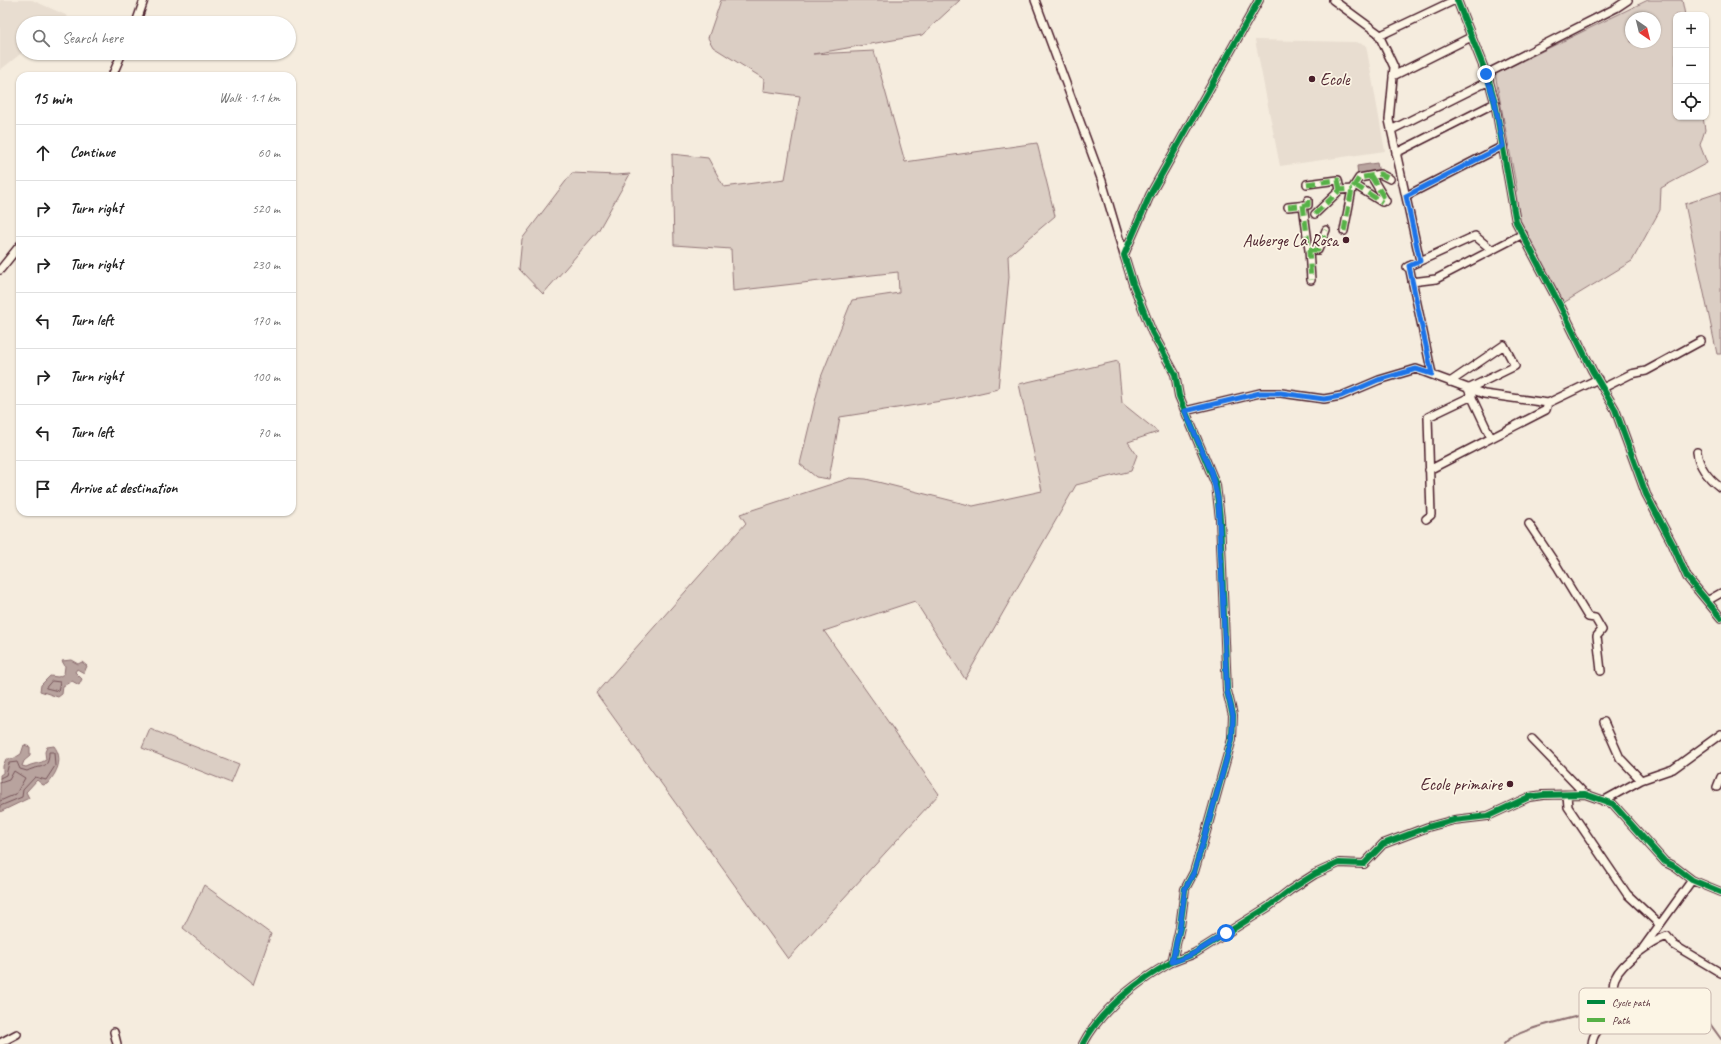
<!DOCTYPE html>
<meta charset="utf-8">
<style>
body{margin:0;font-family:Caveat,sans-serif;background:#f6f6f6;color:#222}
.controls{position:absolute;right:12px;top:12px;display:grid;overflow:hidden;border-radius:8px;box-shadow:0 1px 3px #0004}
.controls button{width:36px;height:36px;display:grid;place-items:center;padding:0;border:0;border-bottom:1px solid #e0e0e0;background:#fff;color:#222;font:20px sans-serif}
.compass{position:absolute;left:1625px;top:12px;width:36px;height:36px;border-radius:50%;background:#fff;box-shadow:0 1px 3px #0004;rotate:145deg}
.stop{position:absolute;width:12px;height:12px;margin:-9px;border:3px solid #1a73e8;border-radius:50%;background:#fff}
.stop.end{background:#1a73e8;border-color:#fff;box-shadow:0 1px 4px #0008}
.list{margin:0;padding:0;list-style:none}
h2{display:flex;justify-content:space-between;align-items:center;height:52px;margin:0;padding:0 16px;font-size:17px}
h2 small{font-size:13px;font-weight:400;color:#767676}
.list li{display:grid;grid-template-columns:26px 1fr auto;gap:12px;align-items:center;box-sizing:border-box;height:56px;padding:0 16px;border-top:1px solid #e0e0e0}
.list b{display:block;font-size:15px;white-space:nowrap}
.list em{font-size:13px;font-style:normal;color:#767676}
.icon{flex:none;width:22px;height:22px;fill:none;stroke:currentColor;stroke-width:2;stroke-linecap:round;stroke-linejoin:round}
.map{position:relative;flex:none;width:1721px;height:1044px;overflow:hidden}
.search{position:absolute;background:#fff;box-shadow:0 1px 3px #0004;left:16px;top:16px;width:280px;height:44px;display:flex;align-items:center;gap:10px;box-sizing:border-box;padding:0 14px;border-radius:22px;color:#767676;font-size:15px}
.panel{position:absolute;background:#fff;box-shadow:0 1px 3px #0004;left:16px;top:72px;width:280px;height:444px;border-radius:12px}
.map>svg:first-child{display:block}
.built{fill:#e8ddd0}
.green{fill:#dbcec4;stroke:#927678;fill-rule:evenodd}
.water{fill:#b8a39e;stroke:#8c6e70}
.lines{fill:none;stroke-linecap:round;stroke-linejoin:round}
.shore{stroke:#765459;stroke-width:1}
.stream{stroke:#8c6e70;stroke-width:2}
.street-casing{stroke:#4a1f2b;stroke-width:10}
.street{stroke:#fcf5e5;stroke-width:7}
.quiet{stroke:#57b146;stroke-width:5;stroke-dasharray:10 5;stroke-linecap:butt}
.cycleway-casing{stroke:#fcf5e5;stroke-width:8}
.cycleway{stroke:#00873e;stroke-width:6}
.route{stroke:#1a73e8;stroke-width:5}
.poi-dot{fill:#4a1f2b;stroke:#fcf5e5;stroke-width:1.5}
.labels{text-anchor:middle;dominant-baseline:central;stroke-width:3.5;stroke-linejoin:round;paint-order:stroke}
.poi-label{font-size:17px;fill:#4a1f2b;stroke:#fcf5e5;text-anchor:end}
.key{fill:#fcf5e5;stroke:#c7b5ad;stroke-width:1}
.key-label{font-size:11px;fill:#4a1f2b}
</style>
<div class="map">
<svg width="1721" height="1044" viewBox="0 0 1721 1044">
<rect width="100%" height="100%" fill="#f5ecde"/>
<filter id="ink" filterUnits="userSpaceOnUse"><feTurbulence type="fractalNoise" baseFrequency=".025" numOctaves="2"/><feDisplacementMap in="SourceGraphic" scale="8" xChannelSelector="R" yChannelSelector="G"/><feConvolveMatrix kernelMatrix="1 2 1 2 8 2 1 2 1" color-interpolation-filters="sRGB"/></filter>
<g filter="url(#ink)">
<!-- built -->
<path class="built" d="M0,0H32L68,16L59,23H23V52L0,70Z
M1255,40L1355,42L1366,45L1385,151L1280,166Z"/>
<!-- green -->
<path class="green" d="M721,0H960L922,35L813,54L874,51L905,162L1037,143L1055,216L1008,256L1009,277L998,389L954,399L840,417L829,479L816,477L800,464L821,377L852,300L899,293L898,272L733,291L731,249L674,245L672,154L708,158L724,187L785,179L800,96L763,91L764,79L713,47L708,38Z
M1648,0H1682L1685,15H1676V117H1703L1705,130L1700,145L1707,163L1661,188L1660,210L1632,261L1560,305L1516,222L1511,199L1517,190L1495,74ZM1631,18H1655V42H1631Z
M572,173L616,175L630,174L598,231L543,294L519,269L522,239Z
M1721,192V354H1717L1685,204Z
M1118,361L1122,403L1158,432L1128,442L1137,455L1131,471L1076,485L965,679L915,601L824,631L939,794L788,959L596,693L746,523L740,514L850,478L866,479L973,506L1042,491L1019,384Z
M150,729L239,764L231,783L142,748Z
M204,885L271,934L253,985L183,928Z"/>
<!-- water -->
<path class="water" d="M1377,163L1379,173L1358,176L1357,166Z
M71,660L78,664L82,662L87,666L84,673L77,669L75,672L82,679L79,685L72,681L63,686L62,694L58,697L40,691L41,685L50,676L58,677L64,674L65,666L62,661Z
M24,745L30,747V756L24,761L22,766L26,767C33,763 40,764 46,760L45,752L47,747L54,746C64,759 57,773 47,784L43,785L37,780L26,792L29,798L0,812V775L3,773V766L6,759H13L21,754Z"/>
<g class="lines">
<!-- shore -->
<path class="shore" d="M52,681L60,682L58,691L46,688Z
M0,778L6,775L9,763L17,762L20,769L27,771C41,764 49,771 49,752H54L55,766L46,780L35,777L23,790L22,797L0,806
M0,783L9,780L14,771L25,778L16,794L0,801"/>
<!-- stream -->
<path class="stream" d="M1617,1003L1633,997L1651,995L1665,997L1681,1009L1708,1021L1721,1039
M1504,1044C1517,1026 1589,1017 1613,1005"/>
<defs>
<path id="street" d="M1035,0L1102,181L1124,255
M1333,0L1378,33L1394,67L1389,120L1420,261
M1457,0L1489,81L1495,103L1516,222L1560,305L1592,370L1615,409L1646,494L1673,545L1687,577L1721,618
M136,23L144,0
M1379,36L1455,0
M1486,74L1616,8L1628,0
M112,76L122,53
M1393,76L1471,37
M1391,130L1489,81
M1396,153L1495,103
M1371,176L1386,201
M1307,184L1338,180L1340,190
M1355,185L1382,202
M1406,196L1503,146
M1303,205L1309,250L1311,280
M1288,207L1308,205V200
M1315,214L1340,190L1352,189
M1344,231L1352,189L1359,178L1380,174L1390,179
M1309,250H1318L1326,230
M1409,266L1432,374
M1407,267L1475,236L1492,250
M0,270L20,245
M1412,282L1436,279L1523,234
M1450,382L1504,345L1515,366L1468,389L1491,438
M1603,388L1631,374L1646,371L1701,341
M1185,411L1260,393H1281L1324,399L1341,396L1379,380L1416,369L1484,394L1548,403L1598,379
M1697,452C1699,468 1709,479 1721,488
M1429,470L1546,410L1548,403
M1426,519L1431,515L1428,417L1472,396
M1529,524L1557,566L1588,617L1595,618L1602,630L1597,636L1601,671
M1707,601L1721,593
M1604,722L1620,758L1641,780
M1532,739L1585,794
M1717,787L1721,777
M1567,795L1568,807L1627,894L1659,924
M1603,801L1641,780L1673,769L1721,734
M1643,948L1692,880
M1172,962L1180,927L1185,889L1194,872L1206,832L1232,739L1233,715L1227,691L1220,519L1216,485L1179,396L1175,374L1152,332L1133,284L1124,255L1150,195L1259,0
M114,1032L117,1044
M0,1043L17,1034
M1083,1044C1102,1008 1135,983 1170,963C1178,959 1187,957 1195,953L1268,907L1290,890L1315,874L1339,863L1364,864L1383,844L1428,827L1454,820L1488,816L1529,797L1543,795L1585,794L1613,804L1665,862L1675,867L1692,880L1721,892
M1592,1044C1593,1028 1610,1022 1619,1011C1614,1003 1611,987 1615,978C1622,962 1651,942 1667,936L1674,945L1721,973"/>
</defs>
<!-- street casing -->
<use href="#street" class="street-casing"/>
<!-- street -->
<use href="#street" class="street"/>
<!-- quiet -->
<path class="quiet" d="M1371,176L1386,201
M1307,184L1338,180L1340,190
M1355,185L1382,202
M1303,205L1309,250L1311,280
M1288,207L1308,205V200
M1315,214L1340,190L1352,189
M1344,231L1352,189L1359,178L1380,174L1390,179
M1309,250H1318L1326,230"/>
<defs>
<path id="cycleway" d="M1457,0L1489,81L1495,103L1516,222L1560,305L1592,370L1615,409L1646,494L1673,545L1687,577L1721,618
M1172,962L1180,927L1185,889L1194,872L1206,832L1232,739L1233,715L1227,691L1220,519L1216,485L1179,396L1175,374L1152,332L1133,284L1124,255L1150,195L1259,0
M1083,1044C1102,1008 1135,983 1170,963C1178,959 1187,957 1195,953L1268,907L1290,890L1315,874L1339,863L1364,864L1383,844L1428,827L1454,820L1488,816L1529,797L1543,795L1585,794L1613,804L1665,862L1675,867L1692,880L1721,892"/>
</defs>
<!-- cycleway casing -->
<use href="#cycleway" class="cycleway-casing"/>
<!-- cycleway -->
<use href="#cycleway" class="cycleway"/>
</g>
</g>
<g class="lines" filter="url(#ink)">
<!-- route -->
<path class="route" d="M1226,933C1208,944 1192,957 1172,962L1180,926L1185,889L1194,872L1206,832L1232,739L1233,715L1227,691L1218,499L1211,471L1185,411L1260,393H1281L1324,399L1341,396L1378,380L1416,369L1432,374L1409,266L1420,261L1406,196L1503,146L1495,103L1486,74"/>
</g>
<!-- markers -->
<g class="poi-dot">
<circle cx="1312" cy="79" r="4"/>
<circle cx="1346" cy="240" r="4"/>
<circle cx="1510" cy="784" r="4"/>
</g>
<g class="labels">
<!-- poi labels -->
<g class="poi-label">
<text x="1320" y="79" text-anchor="start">Ecole</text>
<text x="1338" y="240">Auberge La Rosa</text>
<text x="1502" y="784">Ecole primaire</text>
</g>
</g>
<!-- legend -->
<rect x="1579" y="988" width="132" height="46" rx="6" class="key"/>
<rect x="1587" y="1000" width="18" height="4" fill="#00873e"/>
<rect x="1587" y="1018" width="18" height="4" fill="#57b146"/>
<g class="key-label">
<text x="1612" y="1006">Cycle path</text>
<text x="1612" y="1024">Path</text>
</g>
</svg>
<div class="controls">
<button>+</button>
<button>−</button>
<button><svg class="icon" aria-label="locate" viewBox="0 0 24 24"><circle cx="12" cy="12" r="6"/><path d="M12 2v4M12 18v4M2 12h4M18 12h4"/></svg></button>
</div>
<svg class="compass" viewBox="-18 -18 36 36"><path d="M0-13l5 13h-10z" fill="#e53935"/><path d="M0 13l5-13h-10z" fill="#767676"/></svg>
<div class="stop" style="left:1226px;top:933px"></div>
<div class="stop end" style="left:1486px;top:74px"></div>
<div class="search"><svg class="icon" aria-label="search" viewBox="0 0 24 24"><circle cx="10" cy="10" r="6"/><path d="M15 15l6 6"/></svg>Search here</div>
<section class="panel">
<h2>15 min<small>Walk · 1.1 km</small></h2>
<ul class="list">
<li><svg class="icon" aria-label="ahead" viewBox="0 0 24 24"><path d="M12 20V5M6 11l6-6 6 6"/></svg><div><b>Continue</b></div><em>60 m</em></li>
<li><svg class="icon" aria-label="right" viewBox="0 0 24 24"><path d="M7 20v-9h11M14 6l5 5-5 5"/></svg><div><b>Turn right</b></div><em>520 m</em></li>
<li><svg class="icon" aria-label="right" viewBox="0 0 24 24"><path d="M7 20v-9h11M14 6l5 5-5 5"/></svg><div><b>Turn right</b></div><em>230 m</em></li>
<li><svg class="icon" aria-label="left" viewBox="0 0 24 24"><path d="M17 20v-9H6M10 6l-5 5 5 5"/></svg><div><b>Turn left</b></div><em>170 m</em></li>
<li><svg class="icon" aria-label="right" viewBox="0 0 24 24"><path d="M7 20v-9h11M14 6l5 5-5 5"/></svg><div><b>Turn right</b></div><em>100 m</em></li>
<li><svg class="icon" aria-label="left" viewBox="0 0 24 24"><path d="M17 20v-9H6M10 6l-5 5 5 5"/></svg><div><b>Turn left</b></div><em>70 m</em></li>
<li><svg class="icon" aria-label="arrive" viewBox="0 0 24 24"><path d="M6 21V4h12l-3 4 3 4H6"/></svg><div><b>Arrive at destination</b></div></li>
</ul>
</section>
</div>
